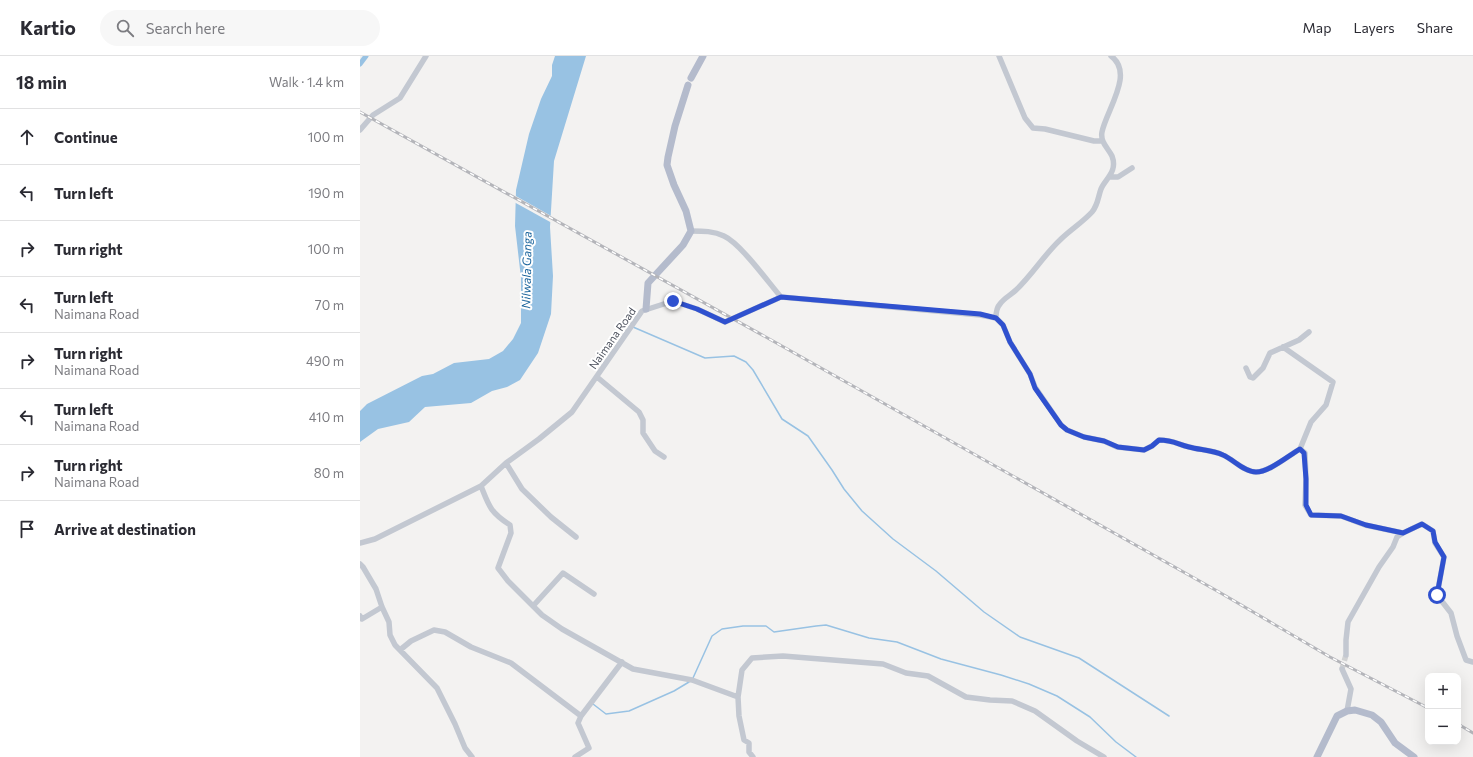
<!DOCTYPE html>
<meta charset="utf-8">
<style>
body{margin:0;font-family:Commissioner,sans-serif;background:#f7f7f7;color:#2b2b33}
.controls{position:absolute;right:12px;bottom:12px;display:grid;overflow:hidden;border-radius:8px;box-shadow:0 4px 16px #0002}
.controls button{width:36px;height:36px;display:grid;place-items:center;padding:0;border:0;border-bottom:1px solid #e1e1e2;background:#fff;color:#2b2b33;font:20px sans-serif}
.stop{position:absolute;width:12px;height:12px;margin:-9px;border:3px solid #2f51cf;border-radius:50%;background:#fff}
.stop.end{background:#2f51cf;border-color:#fff;box-shadow:0 1px 4px #0008}
.list{margin:0;padding:0;list-style:none}
h2{display:flex;justify-content:space-between;align-items:center;height:52px;margin:0;padding:0 16px;font-size:17px}
h2 small{font-size:13px;font-weight:400;color:#7c7c81}
.list li{display:grid;grid-template-columns:26px 1fr auto;gap:12px;align-items:center;box-sizing:border-box;height:56px;padding:0 16px;border-top:1px solid #e1e1e2}
.list b{display:block;font-size:15px;white-space:nowrap}
.list p{margin:0;font-size:13px;white-space:nowrap;color:#7c7c81}
.list em{font-size:13px;font-style:normal;color:#7c7c81}
.icon{flex:none;width:22px;height:22px;fill:none;stroke:currentColor;stroke-width:2;stroke-linecap:round;stroke-linejoin:round}
.map{position:relative;flex:none;width:1113px;height:701px;overflow:hidden}
header{display:flex;align-items:center;gap:24px;box-sizing:border-box;height:56px;padding:0 20px;background:#fff;border-bottom:1px solid #e1e1e2}
header strong{font-size:19px}
nav{display:flex;gap:22px;margin-inline-start:auto;font-size:14px}
.search{width:280px;height:36px;background:#f7f7f7;display:flex;align-items:center;gap:10px;box-sizing:border-box;padding:0 14px;border-radius:22px;color:#7c7c81;font-size:15px}
main{display:flex}
aside{flex:1;background:#fff}
.map>svg:first-child{display:block}
.water{fill:#98c2e3}
.pier{fill:#f3f2f1}
.lines{fill:none;stroke-linecap:round;stroke-linejoin:round}
.stream{stroke:#98c2e3;stroke-width:1.5}
.canal{stroke:#98c2e3;stroke-width:5}
.minor-tunnel{stroke:#d1d2d3;stroke-width:5.5;stroke-dasharray:5.5 3;stroke-linecap:butt}
.minor{stroke:#c3c8d1;stroke-width:5.5}
.major{stroke:#b4bbcc;stroke-width:7}
.rail-casing{stroke:#b4b5ba;stroke-width:3}
.rail{stroke:#fff;stroke-width:1.5;stroke-dasharray:4.5;stroke-linecap:butt}
.route{stroke:#2f51cf;stroke-width:5}
.labels{text-anchor:middle;dominant-baseline:central;stroke-width:4;stroke-linejoin:round;paint-order:stroke}
.street-label{font-size:11px;fill:#4b505c;stroke:#fff}
.water-label{font-size:12px;font-style:italic;fill:#1d669d;stroke:#fff}
</style>
<header>
<strong>Kartio</strong>
<div class="search"><svg class="icon" aria-label="search" viewBox="0 0 24 24"><circle cx="10" cy="10" r="6"/><path d="M15 15l6 6"/></svg>Search here</div>
<nav><a>Map</a><a>Layers</a><a>Share</a></nav>
</header>
<main>
<aside>
<h2>18 min<small>Walk · 1.4 km</small></h2>
<ul class="list">
<li><svg class="icon" aria-label="ahead" viewBox="0 0 24 24"><path d="M12 20V5M6 11l6-6 6 6"/></svg><div><b>Continue</b></div><em>100 m</em></li>
<li><svg class="icon" aria-label="left" viewBox="0 0 24 24"><path d="M17 20v-9H6M10 6l-5 5 5 5"/></svg><div><b>Turn left</b></div><em>190 m</em></li>
<li><svg class="icon" aria-label="right" viewBox="0 0 24 24"><path d="M7 20v-9h11M14 6l5 5-5 5"/></svg><div><b>Turn right</b></div><em>100 m</em></li>
<li><svg class="icon" aria-label="left" viewBox="0 0 24 24"><path d="M17 20v-9H6M10 6l-5 5 5 5"/></svg><div><b>Turn left</b><p>Naimana Road</p></div><em>70 m</em></li>
<li><svg class="icon" aria-label="right" viewBox="0 0 24 24"><path d="M7 20v-9h11M14 6l5 5-5 5"/></svg><div><b>Turn right</b><p>Naimana Road</p></div><em>490 m</em></li>
<li><svg class="icon" aria-label="left" viewBox="0 0 24 24"><path d="M17 20v-9H6M10 6l-5 5 5 5"/></svg><div><b>Turn left</b><p>Naimana Road</p></div><em>410 m</em></li>
<li><svg class="icon" aria-label="right" viewBox="0 0 24 24"><path d="M7 20v-9h11M14 6l5 5-5 5"/></svg><div><b>Turn right</b><p>Naimana Road</p></div><em>80 m</em></li>
<li><svg class="icon" aria-label="arrive" viewBox="0 0 24 24"><path d="M6 21V4h12l-3 4 3 4H6"/></svg><div><b>Arrive at destination</b></div></li>
</ul>
</aside>
<div class="map">
<svg width="1113" height="701" viewBox="0 0 1113 701">
<rect width="100%" height="100%" fill="#f3f2f1"/>
<!-- water -->
<path class="water" d="M195,0H226L194,105L190,171L193,220L191,258L178,297L160,324L147,331L132,335L111,347L65,351L49,366L18,373L0,386V355L7,348L62,320L73,318L94,307L129,303L143,295L153,283L161,267V222L155,170L156,134L169,78L181,43L192,20V9Z"/>
<!-- pier -->
<path class="pier" d="M154,139L193,161L192,167L154,146Z"/>
<g class="lines">
<!-- stream -->
<path class="stream" d="M273,271L345,302L374,300L386,306L393,314L422,363L448,380L472,414L484,433L502,455L533,483L576,515L624,556L660,581L719,602L809,660
M333,622L352,580L362,573L383,570H406L414,576L456,570L466,569L509,582L537,586L581,603L641,619L669,628L697,640L730,661L756,686L776,701
M233,648L246,658L269,655L314,635L329,626"/>
<!-- canal -->
<path class="canal" d="M0,8L6,0"/>
<!-- minor-tunnel -->
<path class="minor-tunnel" d="M982,613L986,599"/>
<!-- minor -->
<path class="minor" d="M639,0L665,62L673,72L685,73L734,85H742
M0,74L13,59L40,42L66,0
M750,121H758L772,112
M331,175C343,175 354,175 364,180C381,188 408,226 421,241
M636,262C636,257 637,251 640,248C644,242 651,239 656,234C672,219 684,199 700,184C710,174 723,166 732,156C738,149 738,141 741,133C745,123 758,116 752,100C748,92 740,86 742,76C746,55 775,17 751,0
M923,291L973,326L966,349L951,366L940,393
M886,312L890,321L893,322L903,312L910,297L939,284L949,276
M237,321L279,356L283,364V377L295,395L304,401
M940,393L945,397L946,423L945,449L951,459L981,460L1005,469L1043,477L1062,468L1073,475L1075,487L1084,501L1077,539L1091,557L1097,580L1106,604L1113,606
M146,407L162,433L191,461L216,481
M121,430C129,450 130,456 150,469L151,477L138,512L148,525L182,559L202,573L273,613L332,624L378,641
M0,487L15,483L121,430L146,407L179,383L212,356L282,255L313,245L337,253L365,266L421,241L620,259L636,262L643,269L650,286L670,318L675,331L701,369L707,374L724,381L744,385L757,391L784,394L792,390L799,384C813,384 817,388 829,391C840,394 852,394 863,399C873,403 884,416 896,416C909,416 928,400 940,393
M0,508L3,511L16,533L22,551L29,566L30,579L35,589L77,632L95,668L105,692L112,701
M173,550L203,517L234,538
M0,560L2,563L22,551
M40,594L51,585L74,574L85,576L111,591L151,607L221,660
M986,599V584L988,566L1019,511L1033,491L1037,481L1043,477
M982,613L991,633L987,655
M215,701L229,692L218,667L221,660L262,606
M393,701L389,696V687L384,684L379,660L378,641L382,614L392,602L423,600L523,608L546,617L568,620L606,641L630,644L652,645L675,655L717,685L744,701"/>
<!-- major -->
<path class="major" d="M331,22L343,0
M286,253L288,227L323,189L331,175L326,155L314,129L307,109L308,101L315,70L328,29
M957,701L977,660L987,655L995,654L1012,659L1021,666L1035,687L1054,701"/>
<defs>
<path id="rail" d="M0,56L413,285L859,536L970,601L1068,652
M1098,668L1113,677"/>
</defs>
<!-- rail casing -->
<use href="#rail" class="rail-casing"/>
<!-- rail -->
<use href="#rail" class="rail"/>
</g>
<g class="lines">
<!-- route -->
<path class="route" d="M313,245L337,253L365,266L421,241L620,258L636,262L643,269L650,286L670,318L675,332L701,369L707,374L724,381L744,385L758,391L784,394L792,390L799,384C813,384 817,388 829,391C840,394 852,394 863,399C873,403 884,416 896,416C909,416 928,400 940,393L944,397L946,423V449L951,459L981,460L1006,469L1043,477L1062,468L1073,475L1075,486L1084,501L1077,539"/>
</g>
<g class="labels">
<!-- street labels -->
<g class="street-label">
<text transform="translate(252 282) rotate(-55)">Naimana Road</text>
</g>
<!-- water labels -->
<g class="water-label">
<text transform="translate(166 214) rotate(-89)">Nilwala Ganga</text>
</g>
</g>
</svg>
<div class="controls">
<button>+</button>
<button>−</button>
</div>
<div class="stop" style="left:1077px;top:539px"></div>
<div class="stop end" style="left:313px;top:245px"></div>
</div>
</main>
